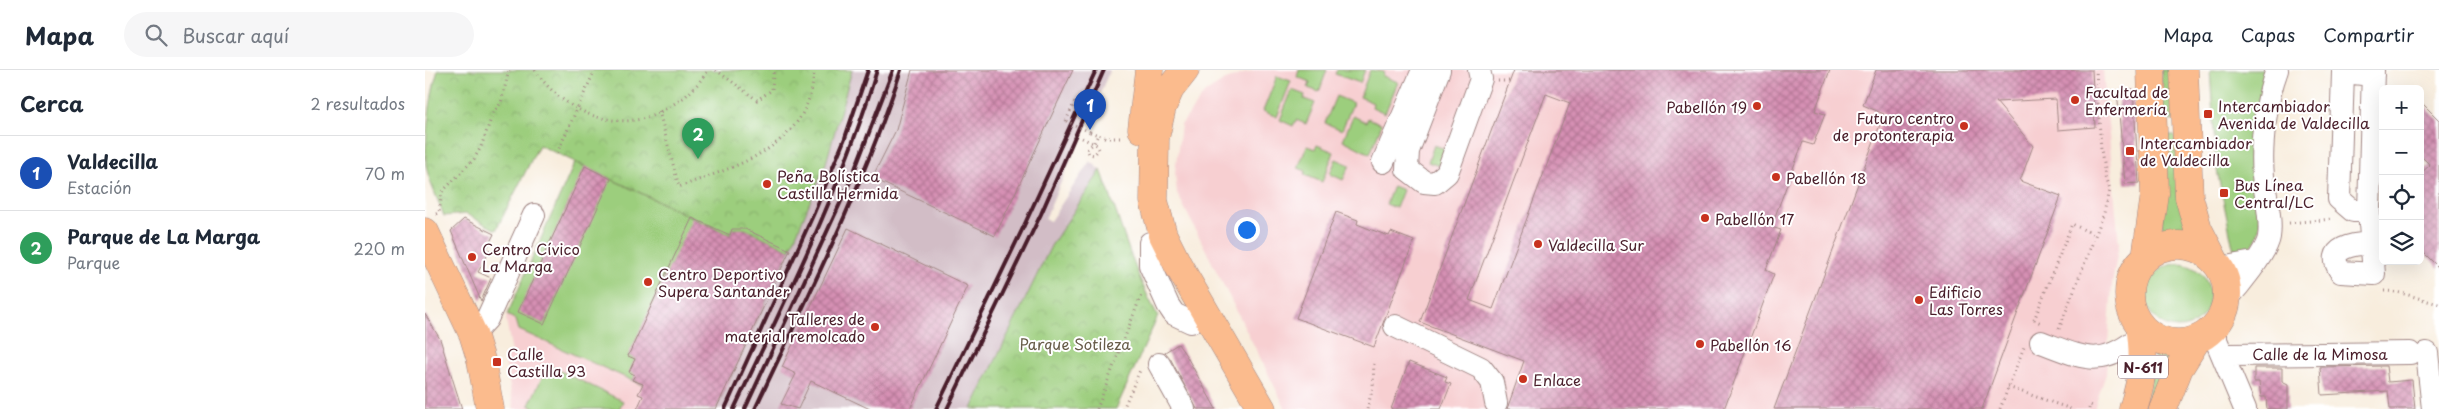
<!DOCTYPE html>
<html lang="es">
<meta charset="utf-8">
<style>
body{margin:0;font-family:"Playpen Sans",sans-serif;background:#f6f6f7;color:#1f2937}
.controls{position:absolute;right:15px;top:15px;display:grid;overflow:hidden;border-radius:8px;box-shadow:0 5px 20px #0002}
.controls button{width:45px;height:45px;display:grid;place-items:center;padding:0;border:0;border-bottom:1px solid #e0e1e3;background:#fff;color:#1f2937;font:25px sans-serif}
.you{position:absolute;left:821px;top:159px;width:18px;height:18px;margin:-12px;border:4px solid #fff;border-radius:50%;background:#1a73e8;box-shadow:0 0 0 8px #1a73e833}
.badge{display:grid;place-items:center;width:32px;height:32px;border-radius:50%;background:#c8321e;color:#fff;font-size:16px;font-weight:700}
.pin{position:absolute;translate:-50% -41px;filter:drop-shadow(0 1px 2px #0008)}
.pin::after{content:'';position:absolute;top:26px;width:18px;height:15px;background:inherit;clip-path:polygon(0 0,100% 0,50% 100%)}
.list{margin:0;padding:0;list-style:none}
h2{display:flex;justify-content:space-between;align-items:center;height:65px;margin:0;padding:0 20px;font-size:21px}
h2 small{font-size:16px;font-weight:400;color:#747a83}
.list li{display:grid;grid-template-columns:32px 1fr auto;gap:15px;align-items:center;box-sizing:border-box;height:75px;padding:0 20px;border-top:1px solid #e0e1e3}
.list b{display:block;font-size:19px;white-space:nowrap}
.list p{margin:0;font-size:16px;white-space:nowrap;color:#747a83}
.list em{font-size:16px;font-style:normal;color:#747a83}
.icon{flex:none;width:28px;height:28px;fill:none;stroke:currentColor;stroke-width:2;stroke-linecap:round;stroke-linejoin:round}
.map{position:relative;flex:none;width:2014px;height:339px;overflow:hidden}
header{display:flex;align-items:center;gap:30px;box-sizing:border-box;height:70px;padding:0 25px;background:#fff;border-bottom:1px solid #e0e1e3}
header strong{font-size:24px}
nav{display:flex;gap:28px;margin-inline-start:auto;font-size:18px}
.search{width:350px;height:45px;background:#f6f6f7;display:flex;align-items:center;gap:12px;box-sizing:border-box;padding:0 18px;border-radius:28px;color:#747a83;font-size:19px}
main{display:flex}
aside{flex:1;background:#fff}
.map>svg:first-child{display:block}
.built{fill:#f7cfd1}
.industrial{fill:#d2bdc6}
.grass{fill:#9cce7d;stroke:#737654}
.park{fill:url(#park-crowns);stroke:#737654}
.building{fill:url(#building-cross-hatch);fill-rule:evenodd}
.lines{fill:none;stroke-linecap:round;stroke-linejoin:round}
.minor-casing{stroke:#a18684;stroke-width:24}
.major-casing{stroke:#a18684;stroke-width:29}
.path{stroke:#a18684;stroke-width:3;stroke-dasharray:1 4;stroke-linecap:butt}
.minor{stroke:#fff;stroke-width:22}
.major{stroke:#fbbb8d;stroke-width:28}
.rail{stroke:#4a1f2b;stroke-width:4}
.path-bridge{stroke:#a18684;stroke-width:3;stroke-dasharray:1 4;stroke-linecap:butt}
.poi-dot{fill:#c8321e;stroke:#fff;stroke-width:2}
.labels{text-anchor:middle;dominant-baseline:central;stroke-width:4;stroke-linejoin:round;paint-order:stroke}
.shield{fill:#fff;stroke:#80626b;stroke-width:1}
.shield-label{font-size:14px;font-weight:bold;fill:#4a1f2b}
.poi-label{font-size:15px;fill:#4a1f2b;stroke:#fff;text-anchor:start}
.park-label{font-size:15px;fill:#675c48;stroke:#fff}
.street-label{font-size:15px;fill:#4a1f2b;stroke:#fff}
</style>
<header>
<strong>Mapa</strong>
<div class="search"><svg class="icon" aria-label="search" viewBox="0 0 24 24"><circle cx="10" cy="10" r="6"/><path d="M15 15l6 6"/></svg>Buscar aquí</div>
<nav><a>Mapa</a><a>Capas</a><a>Compartir</a></nav>
</header>
<main>
<aside>
<h2>Cerca<small>2 resultados</small></h2>
<ul class="list">
<li><span class="badge" style="background:#1a4fb4">1</span><div><b>Valdecilla</b><p>Estación</p></div><em>70 m</em></li>
<li><span class="badge" style="background:#2e9e5b">2</span><div><b>Parque de La Marga</b><p>Parque</p></div><em>220 m</em></li>
</ul>
</aside>
<div class="map">
<svg width="2014" height="339" viewBox="0 0 2014 339">
<defs>
<pattern id="park-crowns" width="20" height="18" patternUnits="userSpaceOnUse" patternTransform="scale(1.25)"><rect width="20" height="18" fill="#9cce7d"/><path d="M2 6a3 3 0 1 1 6 0M12 15a3 3 0 1 1 6 0" fill="none" stroke="#88b06c"/></pattern>
<pattern id="building-cross-hatch" width="8" height="8" patternUnits="userSpaceOnUse" patternTransform="scale(1.25)"><rect width="8" height="8" fill="#d690b4"/><path d="M0 0l8 8M0 8l8-8" fill="none" stroke="#b07593"/></pattern>
</defs>
<rect width="100%" height="100%" fill="#fff"/>
<filter id="ink" filterUnits="userSpaceOnUse"><feTurbulence type="fractalNoise" baseFrequency=".02" numOctaves="2"/><feDisplacementMap in="SourceGraphic" scale="10" xChannelSelector="R" yChannelSelector="G"/><feConvolveMatrix kernelMatrix="1 2 1 2 8 2 1 2 1" color-interpolation-filters="sRGB"/></filter>
<filter id="wash" filterUnits="userSpaceOnUse"><feTurbulence type="fractalNoise" baseFrequency=".0096" numOctaves="4" result="noise"/><feDisplacementMap in="SourceGraphic" scale="20" xChannelSelector="R" yChannelSelector="G"/><feGaussianBlur stdDeviation="1.12" result="paint"/><feColorMatrix in="noise" values="0 0 0 0 0 0 0 0 0 0 0 0 0 0 0 0 0 1.4 0 .05"/><feComposite in="paint" operator="in"/></filter>
<g filter="url(#wash)">
<rect width="100%" height="100%" fill="#f8eddd"/>
<!-- built -->
<path class="built" d="M829,0H1678L1694,174L1687,215L1681,304L1669,339H861L752,123L750,102L756,55L779,24L798,11Z
M82,245L91,250L94,260L271,339H89L79,285L87,283L81,249Z"/>
<!-- industrial -->
<path class="industrial" d="M427,0H685L620,149L625,151L665,91L676,100L626,176L547,339H291L365,180L401,93Z"/>
<!-- grass -->
<path class="grass" d="M874,0H902L894,22L883,18L885,12L872,7Z
M912,0H940L935,13L910,4Z
M945,0L959,2L958,6L973,12L960,43L947,37L948,33L935,27Z
M1736,0H1746L1749,50L1737,51Z
M1785,0H1843L1835,153C1832,170 1829,183 1809,179L1807,173L1791,95Z
M852,6L866,11L852,47L838,41Z
M867,20L880,25L879,29L890,33L881,54L871,50L868,56L855,50Z
M911,26L928,33L917,60L900,53Z
M928,46L941,52L943,48L957,54L945,84L918,70Z
M1738,65H1750L1764,163H1752L1737,166Z
M892,75L909,82L897,112L880,105L881,101L873,98L882,76L890,79Z
M1009,75L1020,79L1014,96L1003,92Z
M911,89L925,95L918,110L905,104Z
M150,92L304,165L307,159H320L365,180L291,339H271L94,260L91,250L82,245Z
M968,116L978,120L971,138L961,134Z
M1721 226a32 32 0 1 1 64 0a32 32 0 1 1-64 0Z
M1730,281L1749,288L1727,339H1721Z
M123,295L198,331L194,339H112L104,335Z"/>
<!-- park -->
<path class="park" d="M13,0H427L401,93L365,180L320,159H307L305,165L114,75L71,160L41,144L19,146C13,129 4,113 1,95C0,70 5,24 13,0Z
M676,100C695,149 707,200 733,246L691,339H547L626,176Z"/>
<g id="blocks">
<!-- building -->
<path class="building" d="M487,0H648L570,166L447,108L471,60Z
M1089,0H1405L1390,41L1400,44L1388,75L1378,72L1346,157L1356,160L1341,200L1349,204L1299,339H1082L1099,291L995,252ZM1121,24L1145,33L1068,239L1044,230Z
M1451,0H1667L1670,57L1633,60L1631,29L1571,32L1608,76L1595,111L1636,126L1557,339H1349L1459,44L1438,35Z
M1708,19L1714,113L1700,114L1692,20Z
M1995,31L2014,50V198L1995,179V104L2005,95L1995,85Z
M160,96L186,109L119,254L93,242Z
M911,142L933,150L932,154L947,160L964,166L966,162L989,171L949,277L871,248Z
M267,148L305,165L307,159H320L365,180L291,339H212L218,326L213,324L218,314L207,310L210,305L204,302L210,289L203,286Z
M39,149L69,164L62,178L65,180L53,202L66,208L56,231L26,161Z
M423,158L543,216L485,339H445L386,311L373,339L356,334L371,304L357,297Z
M0,244L15,269L37,339H0Z
M753,274L762,287L791,339H772L745,288L740,282Z
M984,292L1022,307L1020,312L1026,314L1016,339H966Z
M1961,296L1963,312L1987,310L1990,339H1965L1963,321L1897,325L1895,297Z
M1829,298H1857V311L1863,314V339H1842L1841,327H1836L1834,312H1829Z"/>
</g>
</g>
<g filter="url(#ink)">
<use href="#blocks" fill-opacity="0" stroke="#a18684" stroke-width="1"/>
<g class="lines">
<defs>
<path id="minor" d="M1014,0L983,81L982,99L999,112L1010,113L1022,103L1056,9L1054,0
M1948,5L1918,2L1914,129L1928,141H1944L1948,0
M958,92L998,0
M1944,141L1949,204L1916,202C1898,177 1930,174 1947,173
M725,173V195L743,235L749,244L766,252
M1795,198L1829,192
M1801,230C1812,218 1842,182 1844,167C1847,148 1840,125 1838,106C1835,75 1841,29 1852,0
M1791,254V270L1820,339
M970,256L1056,298L1067,312L1071,333
M48,264L62,249L109,145
M1616,272C1661,289 1676,299 1717,265
M2002,283L2008,339
M1805,285L1985,283
M734,294L759,339"/>
<path id="major" d="M760,0L745,19L737,37L730,68L729,131L738,165L753,195L837,339
M1759,0L1764,127L1773,159L1789,190
M717,59L724,0
M0,162L48,264L56,290L65,339
M1704 224a49 49 0 1 1 98 0a49 49 0 1 1-98 0Z
M1721,187L1730,124L1726,0
M1708,339C1718,307 1720,288 1715,255
M1738,339L1754,298L1772,269"/>
</defs>
<!-- minor casing -->
<use href="#minor" class="minor-casing"/>
<!-- major casing -->
<use href="#major" class="major-casing"/>
<!-- path -->
<path class="path" d="M110,0C134,36 177,59 221,48C230,46 257,30 264,23C271,17 277,8 284,0
M291,0L332,30L347,20L348,3L345,0
M1073,11H1085
M234,41L254,117C313,95 386,77 389,0
M641,51L650,31
M665,62L682,68H698
M657,68L672,75L674,79L669,85L664,84L662,79
M132,83L170,0
M11,144L14,143L17,122L49,89L56,77L68,43L76,33L84,0
M1864,153L1907,149
M1959,221C1978,221 1996,230 2014,234
M1609,250L1616,253
M1609,250L1647,154L1670,165
M1634,259L1679,143L1684,120L1680,107L1676,80L1671,0
M1583,317L1646,339
M672,339L717,223
M698,339L716,298
M942,339L948,317L949,291
M1575,339L1599,277
M1664,339L1665,335L1670,337"/>
<!-- minor -->
<use href="#minor" class="minor"/>
<!-- major -->
<use href="#major" class="major"/>
<!-- rail -->
<path class="rail" d="M300,339L389,143L420,68L443,0
M309,339C361,229 417,117 452,0
M320,339L425,112L468,0
M330,339C382,228 438,117 476,0
M511,339L597,160L671,0
M522,339L616,144L679,0"/>
<!-- path-bridge -->
<path class="path-bridge" d="M641,51L665,62
M662,79L669,73L673,65"/>
</g>
</g>
<!-- markers -->
<g class="poi-dot">
<circle cx="1650" cy="30" r="5"/>
<circle cx="1332" cy="36" r="5"/>
<rect x="1778" y="39" width="10" height="10" rx="2.5"/>
<circle cx="1539" cy="56" r="5"/>
<rect x="1700" y="76" width="10" height="10" rx="2.5"/>
<circle cx="1351" cy="107" r="5"/>
<circle cx="342" cy="114" r="5"/>
<rect x="1794" y="118" width="10" height="10" rx="2.5"/>
<circle cx="1280" cy="148" r="5"/>
<circle cx="1113" cy="174" r="5"/>
<circle cx="47" cy="187" r="5"/>
<circle cx="223" cy="212" r="5"/>
<circle cx="1494" cy="230" r="5"/>
<circle cx="450" cy="257" r="5"/>
<circle cx="1275" cy="274" r="5"/>
<rect x="67" y="287" width="10" height="10" rx="2.5"/>
<circle cx="1098" cy="309" r="5"/>
</g>
<g class="labels">
<!-- shield labels -->
<rect class="shield" x="1693" y="285.5" width="50" height="23" rx="4"/>
<g class="shield-label">
<text x="1718" y="297">N-611</text>
</g>
<!-- poi labels -->
<g class="poi-label">
<text x="1660" y="21">Facultad de<tspan x="1660" dy="17">Enfermería</tspan></text>
<text x="1793" y="35">Intercambiador<tspan x="1793" dy="17">Avenida de Valdecilla</tspan></text>
<text x="1322" y="36" text-anchor="end">Pabellón 19</text>
<text x="1529" y="47" text-anchor="end">Futuro centro<tspan x="1529" dy="17">de protonterapia</tspan></text>
<text x="1715" y="72">Intercambiador<tspan x="1715" dy="17">de Valdecilla</tspan></text>
<text x="352" y="105">Peña Bolística<tspan x="352" dy="17">Castilla Hermida</tspan></text>
<text x="1361" y="107">Pabellón 18</text>
<text x="1809" y="114">Bus Línea<tspan x="1809" dy="17">Central/LC</tspan></text>
<text x="1290" y="148">Pabellón 17</text>
<text x="1123" y="174">Valdecilla Sur</text>
<text x="57" y="178">Centro Cívico<tspan x="57" dy="17">La Marga</tspan></text>
<text x="233" y="203">Centro Deportivo<tspan x="233" dy="17">Supera Santander</tspan></text>
<text x="1504" y="221">Edificio<tspan x="1504" dy="17">Las Torres</tspan></text>
<text x="440" y="248" text-anchor="end">Talleres de<tspan x="440" dy="17">material remolcado</tspan></text>
<text x="1285" y="274">Pabellón 16</text>
<text x="82" y="283">Calle<tspan x="82" dy="17">Castilla 93</tspan></text>
<text x="1108" y="309">Enlace</text>
</g>
<!-- park labels -->
<g class="park-label">
<text x="650" y="273">Parque Sotileza</text>
</g>
<!-- street labels -->
<g class="street-label">
<text x="1895" y="283">Calle de la Mimosa</text>
</g>
</g>
</svg>
<div class="controls">
<button>+</button>
<button>−</button>
<button><svg class="icon" aria-label="locate" viewBox="0 0 24 24"><circle cx="12" cy="12" r="6"/><path d="M12 2v4M12 18v4M2 12h4M18 12h4"/></svg></button>
<button><svg class="icon" aria-label="layers" viewBox="0 0 24 24"><path d="M12 4l9 5-9 5-9-5zM3 14l9 5 9-5"/></svg></button>
</div>
<div class="you"></div>
<div class="pin badge" style="left:665px;top:60px;background:#1a4fb4">1</div>
<div class="pin badge" style="left:273px;top:89px;background:#2e9e5b">2</div>
</div>
</main>
